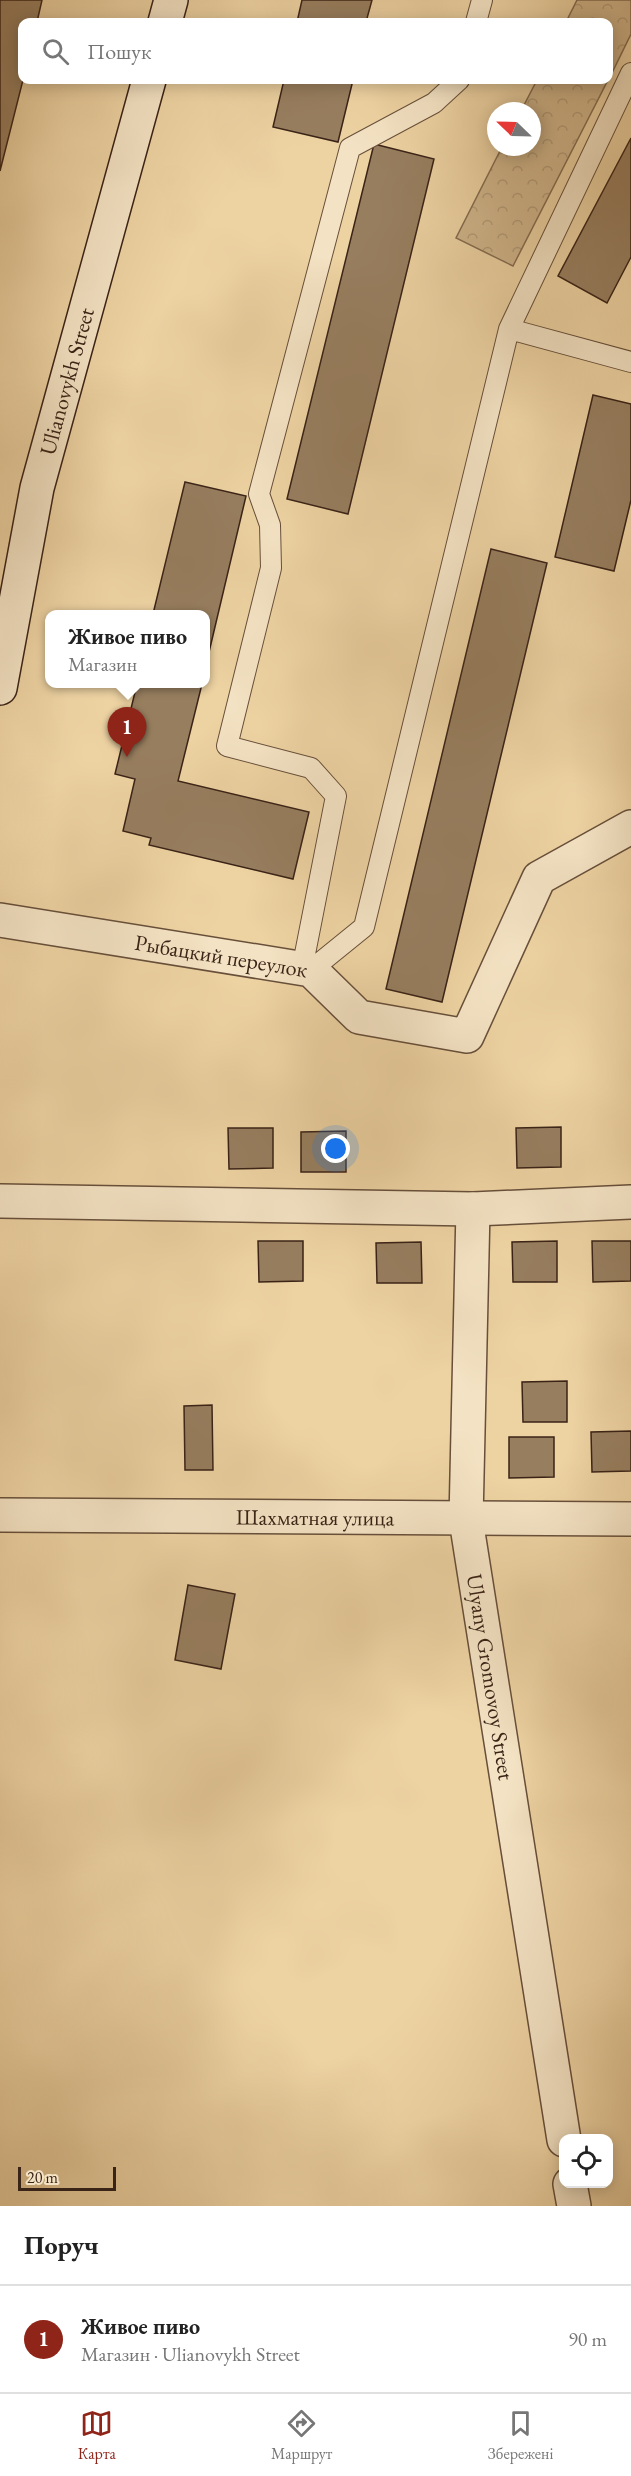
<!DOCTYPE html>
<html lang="uk">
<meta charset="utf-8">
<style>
body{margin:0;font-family:"EB Garamond",serif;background:#f6f6f6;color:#222}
.controls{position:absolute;right:18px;bottom:18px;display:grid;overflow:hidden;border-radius:12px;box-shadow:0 3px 15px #0003}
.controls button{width:54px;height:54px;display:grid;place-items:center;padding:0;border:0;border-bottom:2px solid #e0e0e0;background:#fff;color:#222;font:30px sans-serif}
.compass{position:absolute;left:487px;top:102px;width:54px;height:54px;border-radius:50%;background:#fff;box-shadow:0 3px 15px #0003;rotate:293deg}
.scale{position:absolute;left:18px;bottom:15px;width:98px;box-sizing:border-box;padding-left:6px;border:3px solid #3a2317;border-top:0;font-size:16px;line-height:21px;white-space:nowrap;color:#3a2317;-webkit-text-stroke:4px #f3e2c3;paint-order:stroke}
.you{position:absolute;left:336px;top:1149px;width:21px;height:21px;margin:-15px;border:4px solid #fff;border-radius:50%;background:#1a73e8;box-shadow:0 0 0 9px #1a73e833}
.badge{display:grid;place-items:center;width:39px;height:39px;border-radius:50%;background:#8f2418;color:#fff;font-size:20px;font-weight:700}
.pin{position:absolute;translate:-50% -50px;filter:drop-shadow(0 2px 3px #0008)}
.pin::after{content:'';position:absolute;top:32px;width:21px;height:18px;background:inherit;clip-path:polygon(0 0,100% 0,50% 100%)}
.popup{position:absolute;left:45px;top:610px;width:165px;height:78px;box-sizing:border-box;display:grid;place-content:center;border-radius:12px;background:#fff;filter:drop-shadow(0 2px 4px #0005);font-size:20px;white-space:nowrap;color:#767676}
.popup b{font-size:22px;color:#222}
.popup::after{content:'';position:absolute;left:50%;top:100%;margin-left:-12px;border:12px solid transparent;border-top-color:#fff}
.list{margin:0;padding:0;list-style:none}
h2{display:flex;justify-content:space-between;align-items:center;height:78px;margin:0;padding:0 24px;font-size:26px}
h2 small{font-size:20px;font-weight:400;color:#767676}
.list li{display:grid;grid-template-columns:39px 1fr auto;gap:18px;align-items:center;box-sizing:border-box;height:108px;padding:0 24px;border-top:2px solid #e0e0e0}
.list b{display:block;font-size:22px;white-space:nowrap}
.list p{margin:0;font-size:20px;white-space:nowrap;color:#767676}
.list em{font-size:20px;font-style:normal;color:#767676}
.icon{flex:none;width:33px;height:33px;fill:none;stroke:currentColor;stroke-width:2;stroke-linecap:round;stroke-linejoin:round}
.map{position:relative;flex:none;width:631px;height:2206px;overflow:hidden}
.search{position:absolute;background:#fff;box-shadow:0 3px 15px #0003;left:18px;right:18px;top:18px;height:66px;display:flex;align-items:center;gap:15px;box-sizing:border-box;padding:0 21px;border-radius:12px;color:#767676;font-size:22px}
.sheet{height:186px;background:#fff}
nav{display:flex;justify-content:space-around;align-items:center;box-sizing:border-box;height:84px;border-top:2px solid #e0e0e0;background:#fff;font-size:16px;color:#767676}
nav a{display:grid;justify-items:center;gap:3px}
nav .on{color:#8f2418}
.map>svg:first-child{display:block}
.forest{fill:url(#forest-crowns);stroke:#846c50;stroke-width:1.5}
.building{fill:#977e5f;stroke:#3a2317;stroke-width:1.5}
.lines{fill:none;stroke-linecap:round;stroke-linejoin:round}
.lane-casing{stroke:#674f3a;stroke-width:22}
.street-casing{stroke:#674f3a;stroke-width:36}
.secondary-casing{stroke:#3a2317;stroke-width:36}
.lane{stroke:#f3e2c3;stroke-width:20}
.street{stroke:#f3e2c3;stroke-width:33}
.secondary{stroke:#f3e2c3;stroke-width:33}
.labels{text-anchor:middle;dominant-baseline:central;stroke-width:6;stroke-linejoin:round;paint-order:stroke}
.street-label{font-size:22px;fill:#3a2317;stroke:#f3e2c3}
</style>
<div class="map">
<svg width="631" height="2206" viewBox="0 0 631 2206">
<defs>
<pattern id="forest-crowns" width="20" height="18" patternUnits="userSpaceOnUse" patternTransform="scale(1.5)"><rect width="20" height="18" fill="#cfb48a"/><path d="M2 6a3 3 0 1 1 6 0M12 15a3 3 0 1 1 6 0" fill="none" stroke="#b29a76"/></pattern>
</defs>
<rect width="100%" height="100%" fill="#edd2a2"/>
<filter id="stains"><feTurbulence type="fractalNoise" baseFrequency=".00333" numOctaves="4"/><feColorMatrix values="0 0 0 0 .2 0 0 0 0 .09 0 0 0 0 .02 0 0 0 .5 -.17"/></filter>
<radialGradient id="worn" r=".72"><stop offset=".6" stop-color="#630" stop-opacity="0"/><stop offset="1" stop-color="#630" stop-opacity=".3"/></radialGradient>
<!-- forest -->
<path class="forest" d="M577,0H631V34L609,79L608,22H566Z
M537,80H608L513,266L456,238L502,147H532V111H521Z"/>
<!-- building -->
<path class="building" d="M0,0H42L37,22H22L23,80L0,171Z
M302,0H372L366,22H297Z
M284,80H353L338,142L273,127Z
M631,138V257L607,303L558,276Z
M374,144L434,159L348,514L287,499Z
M593,395L631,404V500L614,571L555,557Z
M185,482L246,496L205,669V614H153Z
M491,549L547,563L442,1002L386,989Z
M137,684H202L178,781L309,812L293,879L149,845L151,838L123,831L135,779L115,774Z
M561,1127V1167L517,1168L516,1128Z
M228,1128H273V1168L229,1169Z
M346,1131V1172H301V1132Z
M258,1241H303V1281L259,1282Z
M557,1241V1282H513L512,1242Z
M592,1241H631V1281L593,1282Z
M421,1242L422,1283H377L376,1243Z
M567,1381V1422H523L522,1382Z
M212,1405L213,1470H185L184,1406Z
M631,1431V1471L592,1472L591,1432Z
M509,1437H554V1477L509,1478Z
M188,1585L235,1594L221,1669L175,1660Z"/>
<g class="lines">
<defs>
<path id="lane" d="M476,22L482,0
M509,329L631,73
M302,969L336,796L311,768L227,746L271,568L270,525L259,494L350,148L434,103L459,80
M311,970L364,927L509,329L631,362"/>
<g id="street">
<path id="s1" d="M0,920L311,970L359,1017L467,1036L539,878L631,827"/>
<path d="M0,1201L473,1209L631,1202"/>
<path id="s2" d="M473,1209L466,1520L564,2140"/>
<path id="s3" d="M0,1515L631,1519"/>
<path d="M570,2184L574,2206"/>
</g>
<g id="secondary">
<path d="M165,22L171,0"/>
<path id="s4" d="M0,688L37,488L149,80"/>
</g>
</defs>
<!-- lane casing -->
<use href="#lane" class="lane-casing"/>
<!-- street casing -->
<use href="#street" class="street-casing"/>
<!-- secondary casing -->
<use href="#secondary" class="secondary-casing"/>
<!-- lane -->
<use href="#lane" class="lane"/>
<!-- street -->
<use href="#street" class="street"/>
<!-- secondary -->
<use href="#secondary" class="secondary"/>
</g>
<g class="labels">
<!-- street labels -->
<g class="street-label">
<text stroke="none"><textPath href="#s4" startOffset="314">Ulianovykh Street</textPath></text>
<text stroke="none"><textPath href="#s1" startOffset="224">Рыбацкий переулок</textPath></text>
<text stroke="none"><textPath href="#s3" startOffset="315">Шахматная улица</textPath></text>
<text stroke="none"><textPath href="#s2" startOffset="470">Ulyany Gromovoy Street</textPath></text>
</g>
</g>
<rect width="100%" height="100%" filter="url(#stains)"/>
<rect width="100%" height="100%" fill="url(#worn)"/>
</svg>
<div class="controls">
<button><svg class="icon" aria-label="locate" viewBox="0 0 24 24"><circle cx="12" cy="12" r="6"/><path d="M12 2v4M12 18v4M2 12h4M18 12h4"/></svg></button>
</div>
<svg class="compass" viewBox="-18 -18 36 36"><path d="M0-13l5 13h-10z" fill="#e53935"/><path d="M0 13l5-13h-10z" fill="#767676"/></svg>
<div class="scale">20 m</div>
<div class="you"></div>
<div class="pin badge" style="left:127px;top:757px">1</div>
<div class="popup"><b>Живое пиво</b>Магазин</div>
<div class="search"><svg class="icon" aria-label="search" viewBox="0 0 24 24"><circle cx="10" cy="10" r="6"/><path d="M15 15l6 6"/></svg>Пошук</div>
</div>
<section class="sheet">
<h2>Поруч<small></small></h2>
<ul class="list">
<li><span class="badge">1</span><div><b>Живое пиво</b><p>Магазин · Ulianovykh Street</p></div><em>90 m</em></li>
</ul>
</section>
<nav>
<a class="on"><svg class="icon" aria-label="map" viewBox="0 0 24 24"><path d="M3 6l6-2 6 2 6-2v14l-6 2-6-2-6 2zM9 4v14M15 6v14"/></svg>Карта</a>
<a><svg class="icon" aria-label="directions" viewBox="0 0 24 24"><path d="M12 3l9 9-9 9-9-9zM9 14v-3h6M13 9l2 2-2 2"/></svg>Маршрут</a>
<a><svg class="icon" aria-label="saved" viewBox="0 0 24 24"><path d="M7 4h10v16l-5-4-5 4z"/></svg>Збережені</a>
</nav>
